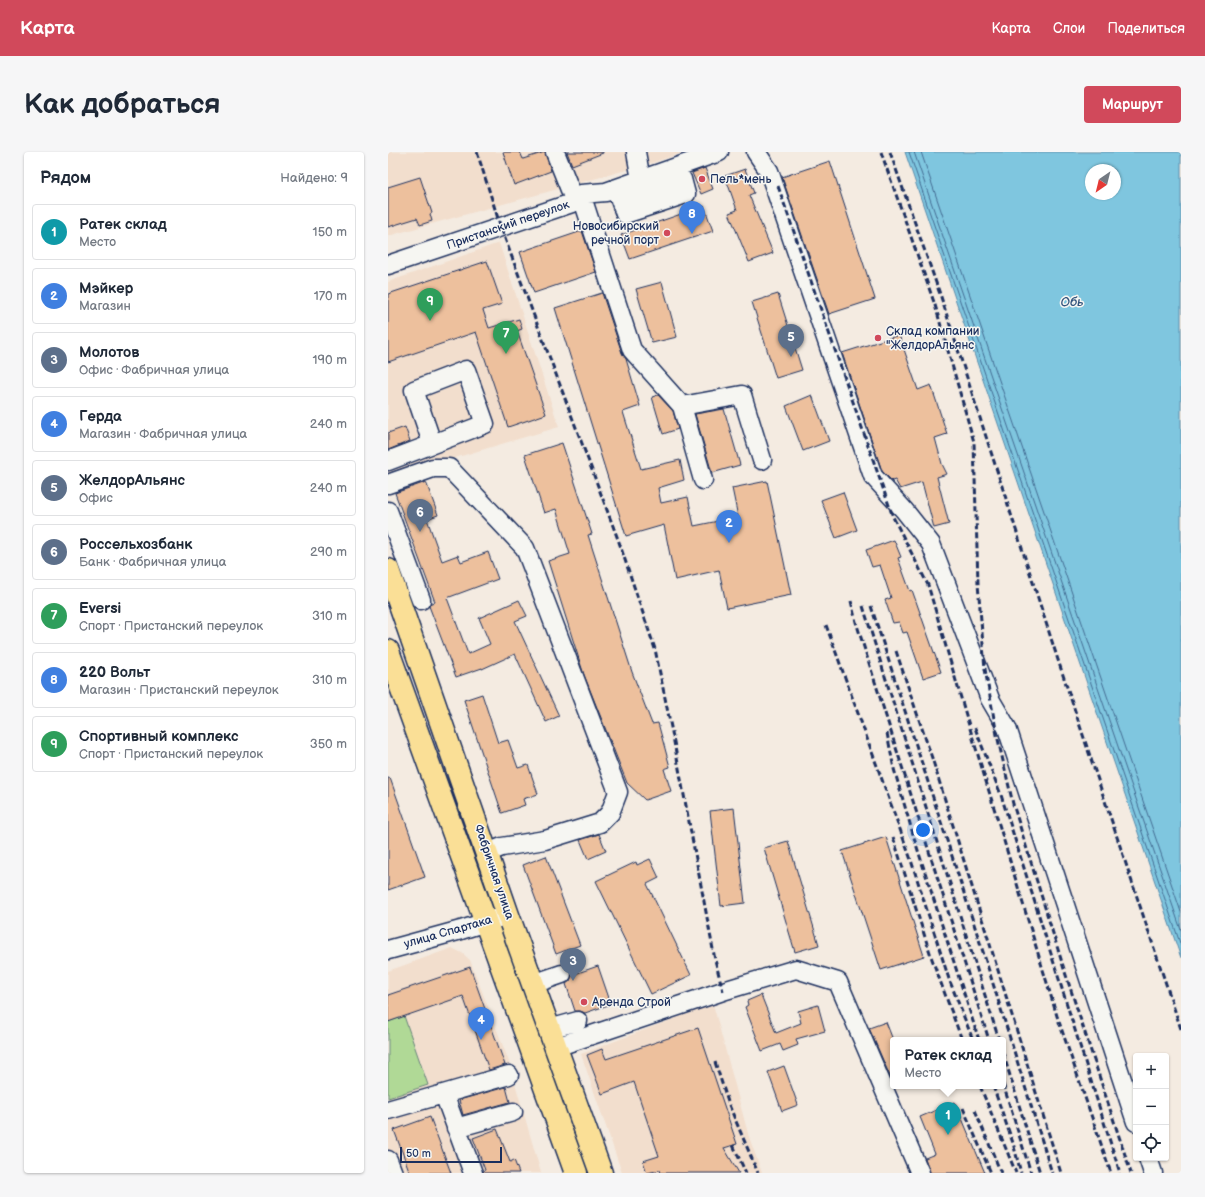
<!DOCTYPE html>
<html lang="ru">
<meta charset="utf-8">
<style>
body{margin:0;font-family:"Balsamiq Sans",sans-serif;background:#f6f6f7;color:#1f2937}
.controls{position:absolute;right:12px;bottom:12px;display:grid;overflow:hidden;border-radius:4px;box-shadow:0 1px 3px #0004}
.controls button{width:36px;height:36px;display:grid;place-items:center;padding:0;border:0;border-bottom:1px solid #e0e1e3;background:#fff;color:#1f2937;font:20px sans-serif}
.compass{position:absolute;left:697px;top:12px;width:36px;height:36px;border-radius:50%;background:#fff;box-shadow:0 1px 3px #0004;rotate:215deg}
.scale{position:absolute;left:12px;bottom:10px;width:102px;box-sizing:border-box;padding-left:4px;border:2px solid #1b2f5e;border-top:0;font-size:11px;line-height:14px;white-space:nowrap;color:#1b2f5e;-webkit-text-stroke:3px #f6f6f2;paint-order:stroke}
.you{position:absolute;left:535px;top:678px;width:14px;height:14px;margin:-10px;border:3px solid #fff;border-radius:50%;background:#1a73e8;box-shadow:0 0 0 6px #1a73e833}
.badge{display:grid;place-items:center;width:26px;height:26px;border-radius:50%;background:#d1495b;color:#fff;font-size:13px;font-weight:700}
.pin{position:absolute;translate:-50% -33px;filter:drop-shadow(0 1px 2px #0008)}
.pin::after{content:'';position:absolute;top:21px;width:14px;height:12px;background:inherit;clip-path:polygon(0 0,100% 0,50% 100%)}
.popup{position:absolute;left:502px;top:885px;width:116px;height:52px;box-sizing:border-box;display:grid;place-content:center;border-radius:4px;background:#fff;filter:drop-shadow(0 1px 3px #0005);font-size:13px;white-space:nowrap;color:#747a83}
.popup b{font-size:15px;color:#1f2937}
.popup::after{content:'';position:absolute;left:50%;top:100%;margin-left:-8px;border:8px solid transparent;border-top-color:#fff}
.list{margin:0;padding:0;list-style:none}
h2{display:flex;justify-content:space-between;align-items:center;height:52px;margin:0;padding:0 16px;font-size:17px}
h2 small{font-size:13px;font-weight:400;color:#747a83}
.list li{display:grid;grid-template-columns:26px 1fr auto;gap:12px;align-items:center;box-sizing:border-box;height:56px;margin:0 8px 8px;padding:0 8px;border:1px solid #e0e1e3;border-radius:4px}
.list b{display:block;font-size:15px;white-space:nowrap}
.list p{margin:0;font-size:13px;white-space:nowrap;color:#747a83}
.list em{font-size:13px;font-style:normal;color:#747a83}
.icon{flex:none;width:22px;height:22px;fill:none;stroke:currentColor;stroke-width:2;stroke-linecap:round;stroke-linejoin:round}
.map{position:relative;flex:none;width:793px;height:1021px;overflow:hidden;border-radius:4px}
header{display:flex;align-items:center;gap:24px;box-sizing:border-box;height:56px;padding:0 20px;background:#d1495b;color:#fff}
header strong{font-size:19px}
nav{display:flex;gap:22px;margin-inline-start:auto;font-size:14px}
.intro{display:flex;align-items:center;justify-content:space-between;box-sizing:border-box;height:96px;padding:0 24px}
h1{margin:0;font-size:28px}
.button{padding:10px 18px;border-radius:4px;background:#d1495b;color:#fff;font-size:14px;font-weight:700}
main{display:flex;gap:24px;padding:0 24px}
aside{flex:1;background:#fff;border-radius:4px;box-shadow:0 1px 3px #0004}
.map>svg:first-child{display:block}
.built{fill:#f2decd}
.green{fill:#b0d996;stroke:#66847a}
.water{fill:#7fc6df;stroke:#578aab;fill-rule:evenodd}
.lines{fill:none;stroke-linecap:round;stroke-linejoin:round}
.shore{stroke:#436b92;stroke-width:1}
.building{fill:#edc09d;stroke:#1b2f5e}
.minor-casing{stroke:#1b2f5e;stroke-width:21}
.major-casing{stroke:#1b2f5e;stroke-width:25}
.minor{stroke:#f6f6f2;stroke-width:18}
.major{stroke:#fadf96;stroke-width:22}
.rail{stroke:#1b2f5e;stroke-width:3;stroke-dasharray:6 3;stroke-linecap:butt}
.poi-dot{fill:#d1495b;stroke:#f6f6f2;stroke-width:1.5}
.labels{text-anchor:middle;dominant-baseline:central;stroke-width:3;stroke-linejoin:round;paint-order:stroke}
.poi-label{font-size:12px;fill:#1b2f5e;stroke:#f6f6f2;text-anchor:start}
.street-label{font-size:12px;fill:#1b2f5e;stroke:#f6f6f2}
.water-label{font-size:13px;font-style:italic;fill:#34557e;stroke:#f6f6f2}
</style>
<header>
<strong>Карта</strong>
<nav><a>Карта</a><a>Слои</a><a>Поделиться</a></nav>
</header>
<div class="intro"><h1>Как добраться</h1><a class="button">Маршрут</a></div>
<main>
<aside>
<h2>Рядом<small>Найдено: 9</small></h2>
<ul class="list">
<li><span class="badge" style="background:#0f9aa8">1</span><div><b>Ратек склад</b><p>Место</p></div><em>150 m</em></li>
<li><span class="badge" style="background:#3f7fe0">2</span><div><b>Мэйкер</b><p>Магазин</p></div><em>170 m</em></li>
<li><span class="badge" style="background:#5c6f8a">3</span><div><b>Молотов</b><p>Офис · Фабричная улица</p></div><em>190 m</em></li>
<li><span class="badge" style="background:#3f7fe0">4</span><div><b>Герда</b><p>Магазин · Фабричная улица</p></div><em>240 m</em></li>
<li><span class="badge" style="background:#5c6f8a">5</span><div><b>ЖелдорАльянс</b><p>Офис</p></div><em>240 m</em></li>
<li><span class="badge" style="background:#5c6f8a">6</span><div><b>Россельхозбанк</b><p>Банк · Фабричная улица</p></div><em>290 m</em></li>
<li><span class="badge" style="background:#2e9e5b">7</span><div><b>Eversi</b><p>Спорт · Пристанский переулок</p></div><em>310 m</em></li>
<li><span class="badge" style="background:#3f7fe0">8</span><div><b>220 Вольт</b><p>Магазин · Пристанский переулок</p></div><em>310 m</em></li>
<li><span class="badge" style="background:#2e9e5b">9</span><div><b>Спортивный комплекс</b><p>Спорт · Пристанский переулок</p></div><em>350 m</em></li>
</ul>
</aside>
<div class="map">
<svg width="793" height="1021" viewBox="0 0 793 1021">
<rect width="100%" height="100%" fill="#f4ebe1"/>
<filter id="ink" filterUnits="userSpaceOnUse"><feTurbulence type="fractalNoise" baseFrequency=".025" numOctaves="2"/><feDisplacementMap in="SourceGraphic" scale="8" xChannelSelector="R" yChannelSelector="G"/><feConvolveMatrix kernelMatrix="1 2 1 2 8 2 1 2 1" color-interpolation-filters="sRGB"/></filter>
<g filter="url(#ink)">
<!-- built -->
<path class="built" d="M0,0H297L267,10L0,84Z
M111,91L171,275L26,318L0,330V130Z
M64,796L74,801L82,808L120,907L153,1021H0V819Z
M325,852L361,985L374,1021H234L193,902Z"/>
<!-- green -->
<path class="green" d="M16,864L40,933L0,946V870Z"/>
<!-- water -->
<path class="water" d="M517,0H793V806ZM703,18H727V42H703Z"/>
<g class="lines">
<!-- shore -->
<path class="shore" d="M521,0L793,794
M526,0L793,778
M533,0L793,760"/>
</g>
<!-- building -->
<path class="building" d="M115,0H132L135,7L157,0L163,19L126,33Z
M179,0H215V1L184,13Z
M442,9L487,147L441,162L394,25Z
M317,16L325,37L313,42L304,21Z
M357,17L366,41L361,43L385,101L361,110L341,61L349,58L337,24Z
M32,25L44,61L42,62L44,69L32,73L29,66L0,75V35Z
M316,54L325,79L242,107L233,83Z
M194,79L208,120L146,141L132,100Z
M99,109L114,152L95,158L101,176L131,167L134,177L129,179L158,262L120,275L88,180L0,210V142Z
M274,130L289,185L264,191L248,137Z
M214,141L234,201L238,207L252,254L235,260L253,317L292,308L296,328L270,336L273,351L300,345L306,374L350,365L344,336L379,329L403,443L339,456L331,418L287,428L276,373L238,384L167,156Z
M390,142L414,218L388,226L364,150Z
M511,183L530,238L543,233L559,282L547,286L554,312L559,322L549,325L561,372L546,376L534,330L512,337L507,328L504,329L494,319L454,201Z
M270,243L285,259L290,277L275,282L264,245Z
M424,243L441,289L415,299L398,254Z
M336,257L352,313L324,321L307,262Z
M17,275L22,289L0,298V281Z
M174,291L204,382L200,383L244,520L264,572L270,571L282,615L276,617L283,639L257,648L239,631L196,523L160,409L182,402L168,357L156,361L137,303Z
M38,330L50,363L39,367L54,409L70,403L73,410L100,400L110,427L59,446L80,502L102,492L91,466L131,448L139,464L127,469L171,564L158,570L127,502L94,517V516L68,525L41,454L43,451L47,450L7,341Z
M455,340L469,378L448,386L433,348Z
M506,388L513,405L510,406L522,439L524,438L553,520L535,526L519,480L515,481L511,470L505,471L497,448L503,446L492,413L484,415L478,398Z
M94,542L110,591L120,588L130,616L140,613L150,642L135,647L137,653L114,661L76,548Z
M0,626H2L37,725L0,738Z
M346,656L357,751L333,754L322,659Z
M211,682L218,699L200,707L192,688Z
M498,685L536,804L493,818L454,699Z
M400,689L431,793L407,800L376,696Z
M158,704L192,793L168,802L135,713Z
M262,707L271,726L259,732L303,823L263,842L208,729L248,710L249,713Z
M210,814L223,852L197,861L192,859H187L178,832L182,829L184,823Z
M82,815L117,913L101,918L75,844L0,870V843Z
M373,843L388,881L413,871L410,859L430,853L437,879L408,887L410,893L395,899L392,892L374,899L357,855L360,853L359,849Z
M498,870L505,888V931L481,876Z
M310,876L349,992L336,996L351,1021H273L272,1018L259,1021L255,1009L271,1004L246,930L214,942L199,903L214,897L218,907Z
M396,914L410,953L394,959L380,920Z
M118,935L122,950L75,963L71,948Z
M567,950L597,1021H542L537,1006L547,1002L532,965Z
M42,965L63,1021H22L6,978Z
M109,977L122,1010L126,1008L131,1021H95V1019L97,1018L85,986Z"/>
<g class="lines">
<defs>
<path id="minor" d="M167,0L187,50
M248,0L253,28
M368,0L381,19L485,324L516,358L543,392L602,547L619,576L748,970
M294,27L298,42L237,62L232,48Z
M193,42L244,198L294,254L315,328
M0,113L187,50L193,42L218,40L331,0
M294,254L354,243L374,308
M0,309L97,272L78,218L26,238L44,291
M0,332L45,316H61L137,396L230,640L222,661L212,671L157,688L114,695L99,701
M0,359L33,448
M0,798L73,778L120,763
M145,832L174,822
M161,877L190,869
M168,895L335,839L408,817L450,830L532,1021
M56,942L85,1021
M0,958L121,923
M68,976L125,960
M760,1006L765,1021
M0,1008L5,1021"/>
<path id="major" d="M0,418L120,763L213,1021
M0,499L188,1021"/>
</defs>
<!-- minor casing -->
<use href="#minor" class="minor-casing"/>
<!-- major casing -->
<use href="#major" class="major-casing"/>
<!-- minor -->
<use href="#minor" class="minor"/>
<!-- major -->
<use href="#major" class="major"/>
<!-- rail -->
<path class="rail" d="M89,0L113,76L231,390L267,497L286,590L327,808L335,839
M493,0L547,153L586,290L590,432L597,517L609,583L625,652L676,817L743,1021
M502,0L553,145L670,508L793,877
M390,34L505,365L540,433L580,570L669,864L723,1021
M463,449L468,470L601,888
M475,454L611,888
M483,454L597,806L664,1021
M438,473L522,705L561,827L585,888
M508,499L544,606L673,1021
M587,576L613,643L732,1021
M499,581L506,617L527,689L591,888
M505,685L544,807L574,888
M615,901L652,1021
M327,910L341,953L370,1021
M615,932L643,1021
M592,934L628,1021
M605,934L625,991L633,1021
M575,956L603,1021
M587,958L613,1021
M345,993L358,1021"/>
</g>
</g>
<!-- markers -->
<g class="poi-dot">
<circle cx="314" cy="27" r="4"/>
<circle cx="279" cy="81" r="4"/>
<circle cx="490" cy="186" r="4"/>
<circle cx="196" cy="850" r="4"/>
</g>
<g class="labels">
<!-- poi labels -->
<g class="poi-label">
<text x="322" y="27">Пель*мень</text>
<text x="271" y="74" text-anchor="end">Новосибирский<tspan x="271" dy="14">речной порт</tspan></text>
<text x="498" y="179">Склад компании<tspan x="498" dy="14">"ЖелдорАльянс</tspan></text>
<text x="204" y="850">Аренда Строй</text>
</g>
<!-- street labels -->
<g class="street-label">
<text transform="translate(120 73) rotate(-19)">Пристанский переулок</text>
<text transform="translate(106 720) rotate(71)">Фабричная улица</text>
<text transform="translate(60 780) rotate(-16)">улица Спартака</text>
</g>
<!-- water labels -->
<g class="water-label">
<text x="684" y="150">Обь</text>
</g>
</g>
</svg>
<div class="controls">
<button>+</button>
<button>−</button>
<button><svg class="icon" aria-label="locate" viewBox="0 0 24 24"><circle cx="12" cy="12" r="6"/><path d="M12 2v4M12 18v4M2 12h4M18 12h4"/></svg></button>
</div>
<svg class="compass" viewBox="-18 -18 36 36"><path d="M0-13l5 13h-10z" fill="#e53935"/><path d="M0 13l5-13h-10z" fill="#747a83"/></svg>
<div class="scale">50 m</div>
<div class="you"></div>
<div class="pin badge" style="left:560px;top:983px;background:#0f9aa8">1</div>
<div class="popup"><b>Ратек склад</b>Место</div>
<div class="pin badge" style="left:341px;top:391px;background:#3f7fe0">2</div>
<div class="pin badge" style="left:185px;top:829px;background:#5c6f8a">3</div>
<div class="pin badge" style="left:93px;top:888px;background:#3f7fe0">4</div>
<div class="pin badge" style="left:403px;top:205px;background:#5c6f8a">5</div>
<div class="pin badge" style="left:32px;top:380px;background:#5c6f8a">6</div>
<div class="pin badge" style="left:118px;top:202px;background:#2e9e5b">7</div>
<div class="pin badge" style="left:304px;top:82px;background:#3f7fe0">8</div>
<div class="pin badge" style="left:42px;top:169px;background:#2e9e5b">9</div>
</div>
</main>
